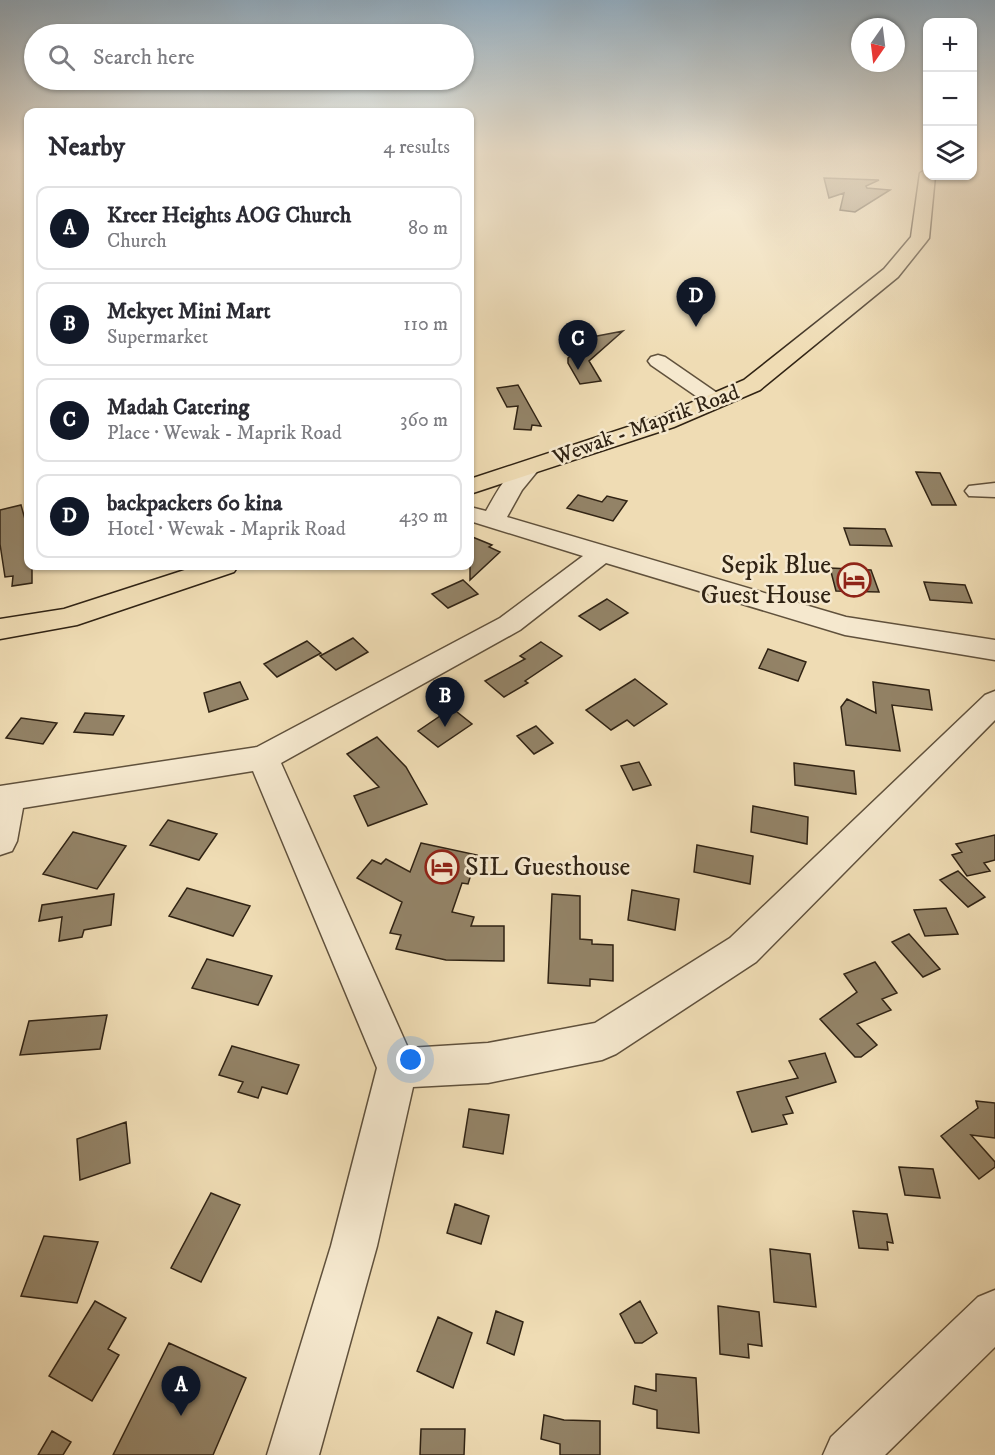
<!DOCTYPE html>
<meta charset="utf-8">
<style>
body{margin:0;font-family:"IM FELL DW Pica",serif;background:#f7f7f7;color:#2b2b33}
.controls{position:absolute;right:18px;top:18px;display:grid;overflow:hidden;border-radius:12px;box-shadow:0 2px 4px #0004}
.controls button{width:54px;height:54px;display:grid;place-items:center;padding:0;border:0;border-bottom:2px solid #e1e1e2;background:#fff;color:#2b2b33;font:30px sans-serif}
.compass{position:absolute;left:851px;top:18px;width:54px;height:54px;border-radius:50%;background:#fff;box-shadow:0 2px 4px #0004;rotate:194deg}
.you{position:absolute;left:411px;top:1060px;width:21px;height:21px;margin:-15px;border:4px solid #fff;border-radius:50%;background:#1a73e8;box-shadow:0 0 0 9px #1a73e833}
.badge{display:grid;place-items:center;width:39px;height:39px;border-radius:50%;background:#111827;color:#fff;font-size:20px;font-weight:700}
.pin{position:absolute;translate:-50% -50px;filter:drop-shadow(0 2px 3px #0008)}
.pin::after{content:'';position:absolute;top:32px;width:21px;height:18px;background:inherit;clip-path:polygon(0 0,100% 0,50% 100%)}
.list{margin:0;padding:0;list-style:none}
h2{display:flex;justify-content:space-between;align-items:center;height:78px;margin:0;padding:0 24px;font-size:26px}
h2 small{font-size:20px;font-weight:400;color:#7c7c81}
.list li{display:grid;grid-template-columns:39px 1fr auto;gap:18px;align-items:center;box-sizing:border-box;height:84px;margin:0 12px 12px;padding:0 12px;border:2px solid #e1e1e2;border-radius:12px}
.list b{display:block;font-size:22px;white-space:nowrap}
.list p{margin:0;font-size:20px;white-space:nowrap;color:#7c7c81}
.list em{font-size:20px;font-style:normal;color:#7c7c81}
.icon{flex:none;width:33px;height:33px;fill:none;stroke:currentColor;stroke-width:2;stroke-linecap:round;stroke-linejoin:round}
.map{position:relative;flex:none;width:995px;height:1455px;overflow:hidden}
.search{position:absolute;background:#fff;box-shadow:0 2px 4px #0004;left:24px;top:24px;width:450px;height:66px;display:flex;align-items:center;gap:15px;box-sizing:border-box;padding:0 21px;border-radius:33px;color:#7c7c81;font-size:22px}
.panel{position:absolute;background:#fff;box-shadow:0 2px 4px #0004;left:24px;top:108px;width:450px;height:462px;border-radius:12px}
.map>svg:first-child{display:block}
.building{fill:#938367;stroke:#302314;stroke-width:1.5}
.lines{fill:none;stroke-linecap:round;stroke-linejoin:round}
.minor-casing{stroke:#60513c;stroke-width:3}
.major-casing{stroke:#302314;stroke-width:3}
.minor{fill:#f5e8ce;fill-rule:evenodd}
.major{fill:#efdcb4;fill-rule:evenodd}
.labels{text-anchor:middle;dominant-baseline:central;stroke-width:5;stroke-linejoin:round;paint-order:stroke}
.far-street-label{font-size:22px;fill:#302314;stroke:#f5e8ce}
.poi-label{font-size:26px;fill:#302314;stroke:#f5e8ce;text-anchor:end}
</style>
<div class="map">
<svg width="995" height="1455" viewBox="0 0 995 1455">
<rect width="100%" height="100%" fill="#efdcb4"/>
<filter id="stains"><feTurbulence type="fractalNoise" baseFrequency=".00333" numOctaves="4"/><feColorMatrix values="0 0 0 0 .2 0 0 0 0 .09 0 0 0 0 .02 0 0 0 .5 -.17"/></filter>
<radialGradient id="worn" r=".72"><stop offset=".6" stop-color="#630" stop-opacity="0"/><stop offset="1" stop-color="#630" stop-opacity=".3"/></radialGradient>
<!-- building -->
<path class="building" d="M824,178L879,180L866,186L867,188L890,190L855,212L840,210L844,193L829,198Z
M623,331L589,361L601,381L580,384L568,363V358L592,337Z
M518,385L541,426L532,425L531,430L514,429L518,406L507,407L497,388Z
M916,472L940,473L956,505H932Z
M578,495L602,502L607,496L627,501L613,521L567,508Z
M21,505L28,530V566H32V583L12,586L13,576L5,577L0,544V510Z
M844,528L885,529L892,546L850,545Z
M470,536L492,545L489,547L500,552L470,580Z
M830,568L871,570L879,592L836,591Z
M463,580L478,594L448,608L432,594Z
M924,582L965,585L972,603L930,600Z
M607,599L628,613L600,630L579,616Z
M353,638L368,652L336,670L320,656Z
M307,641L321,653L277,677L264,664Z
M541,642L562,656L525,681L528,683L504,697L485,681L525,659L520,656Z
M768,649L806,662L798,681L759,668Z
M635,679L667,704L634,726L627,720L611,730L586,710Z
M240,682L248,699L209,712L204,693Z
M873,682L929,690L932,710L892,705L900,751L846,745L841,707L847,699L876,713Z
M452,708L472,724L438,747L418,731Z
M85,713L124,716L113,735L74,732Z
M21,718L57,723L43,744L6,738Z
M536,726L553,743L534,754L517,736Z
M377,737L406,767L427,804L368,826L354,796L379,787L347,754Z
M639,762L651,785L633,790L621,766Z
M794,763L854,771L856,794L795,785Z
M753,806L808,817L807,844L751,832Z
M168,820L217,834L199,860L150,845Z
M73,832L126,846L97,889L43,874Z
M995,835V860L984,863L990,871L967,876L952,855L962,852L956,844Z
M421,843L477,855L468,884L462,883L452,912L474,917L471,926H504V961L446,960L396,949L401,935L390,933L402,902L357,878L372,860L381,864L386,859L410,872Z
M697,845L753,856L750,884L694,872Z
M958,871L985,897L968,907L940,880Z
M187,888L250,906L233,936L169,916Z
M632,890L679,899L675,930L628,920Z
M114,894L111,925L84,930L82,937L59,941L62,917L39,921L42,905Z
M552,894L580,896V939L592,940V944L613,945V981L590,979V986L548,983Z
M946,908L958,934L925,936L914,910Z
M909,934L940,969L923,977L892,942Z
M207,959L272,976L258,1005L192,988Z
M875,962L897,993L882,999L891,1010L857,1024L877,1045L861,1057H855L820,1019L857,992L844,974Z
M107,1015L100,1049L20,1055L29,1021Z
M232,1046L299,1065L287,1094L262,1087L258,1098L238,1092L243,1082L219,1075Z
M825,1053L836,1082L786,1097L793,1113L783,1115L787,1124L752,1132L737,1092L798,1078L789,1061Z
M976,1101L995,1103V1138L971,1135L995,1162V1167L979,1179L941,1136L978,1108Z
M469,1109L509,1115L503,1154L463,1147Z
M126,1122L130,1163L80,1180L77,1139Z
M899,1167L933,1169L940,1198L905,1195Z
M211,1193L240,1205L201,1282L171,1268Z
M455,1204L489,1216L481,1244L447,1233Z
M853,1211L887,1214L893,1243L887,1242L888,1250L859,1248Z
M44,1236L98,1242L77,1303L21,1296Z
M770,1249L810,1254L816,1307L774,1302Z
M95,1301L126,1318L108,1349L119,1355L92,1401L49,1376Z
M640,1301L657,1333L642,1343H635L620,1314Z
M718,1306L759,1312L762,1346L748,1344L749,1358L720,1354Z
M496,1311L523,1322L514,1355L487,1343Z
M438,1317L472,1333L453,1388L417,1371Z
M169,1343L246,1378L213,1455H113Z
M656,1374L696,1378L699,1433L657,1428V1410L633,1404L635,1386L656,1391Z
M544,1415L564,1420L600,1421V1455H560V1444L541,1439Z
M421,1429H465L464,1455H420Z
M52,1431L71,1442L63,1455H38Z"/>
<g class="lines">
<defs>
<path id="minor" d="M658,355L665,357L723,397L726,401L723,405L716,407L709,405L651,365L648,361L651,357Z
M529,461L537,463L540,468L522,490L507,517L846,617L995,640V660L845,635L606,563L520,630L281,763L408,1048L488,1043L595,1023L730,938L985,695L995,691V720L756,962L616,1054L602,1060L488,1083L413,1087L377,1246L319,1455H267L331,1246L377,1068L253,771L23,808L17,841L12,851L0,855V786L257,747L500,618L583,556L470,521V507L486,511C496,494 509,466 529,461Z
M995,483V497L969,496L965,491L969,486Z
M995,1290V1347L885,1455H823L831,1437L978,1297Z"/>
<path id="major" d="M928,169V176H935L929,238L926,242L898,277L760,390L674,427L470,494V479L658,417L744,380L884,269L911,237L920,173Z
M197,566H238L234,572L77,625L0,639V619L64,609Z"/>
</defs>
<!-- minor casing -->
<use href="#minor" class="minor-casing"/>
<!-- major casing -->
<use href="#major" class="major-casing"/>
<!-- minor -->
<use href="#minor" class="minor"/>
<!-- major -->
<use href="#major" class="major"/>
</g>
<!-- sky -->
<linearGradient id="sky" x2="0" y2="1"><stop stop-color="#91abbe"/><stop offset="0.43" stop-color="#f8efdd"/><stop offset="1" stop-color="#f8efdd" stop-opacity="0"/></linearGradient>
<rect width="995" height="356" fill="url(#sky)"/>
<!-- icons -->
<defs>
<symbol id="hotel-ring" viewBox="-11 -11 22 22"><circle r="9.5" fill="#f5e8ce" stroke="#8f2418" stroke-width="1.5"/><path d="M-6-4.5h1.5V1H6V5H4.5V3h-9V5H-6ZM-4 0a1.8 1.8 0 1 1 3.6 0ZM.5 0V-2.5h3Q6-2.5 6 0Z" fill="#8f2418"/></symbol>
</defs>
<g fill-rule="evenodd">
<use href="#hotel-ring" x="835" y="561" width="38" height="38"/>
<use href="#hotel-ring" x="423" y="848" width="38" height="38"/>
</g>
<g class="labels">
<!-- far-street labels -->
<g class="far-street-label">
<text transform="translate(646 425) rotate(-20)">Wewak - Maprik Road</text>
</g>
<!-- poi labels -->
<g class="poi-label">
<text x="831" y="565">Sepik Blue<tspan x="831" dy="30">Guest House</tspan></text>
<text x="465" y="867" text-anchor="start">SIL Guesthouse</text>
</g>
</g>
<rect width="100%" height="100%" filter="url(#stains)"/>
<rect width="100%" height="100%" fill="url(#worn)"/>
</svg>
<div class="controls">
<button>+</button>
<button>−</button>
<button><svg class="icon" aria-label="layers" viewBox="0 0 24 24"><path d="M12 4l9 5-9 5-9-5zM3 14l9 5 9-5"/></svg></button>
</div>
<svg class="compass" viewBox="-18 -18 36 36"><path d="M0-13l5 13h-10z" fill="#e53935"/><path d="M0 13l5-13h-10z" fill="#7c7c81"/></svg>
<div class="you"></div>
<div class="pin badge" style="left:181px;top:1416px">A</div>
<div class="pin badge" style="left:445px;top:727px">B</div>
<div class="pin badge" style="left:578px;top:370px">C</div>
<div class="pin badge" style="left:696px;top:327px">D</div>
<div class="search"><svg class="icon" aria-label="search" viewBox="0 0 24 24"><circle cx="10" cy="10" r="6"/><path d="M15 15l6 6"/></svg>Search here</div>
<section class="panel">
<h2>Nearby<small>4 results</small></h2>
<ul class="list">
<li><span class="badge">A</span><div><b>Kreer Heights AOG Church</b><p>Church</p></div><em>80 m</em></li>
<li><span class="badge">B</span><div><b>Mekyet Mini Mart</b><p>Supermarket</p></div><em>110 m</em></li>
<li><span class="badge">C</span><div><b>Madah Catering</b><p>Place · Wewak - Maprik Road</p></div><em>360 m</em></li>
<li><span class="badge">D</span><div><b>backpackers 60 kina</b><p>Hotel · Wewak - Maprik Road</p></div><em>430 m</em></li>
</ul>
</section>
</div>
